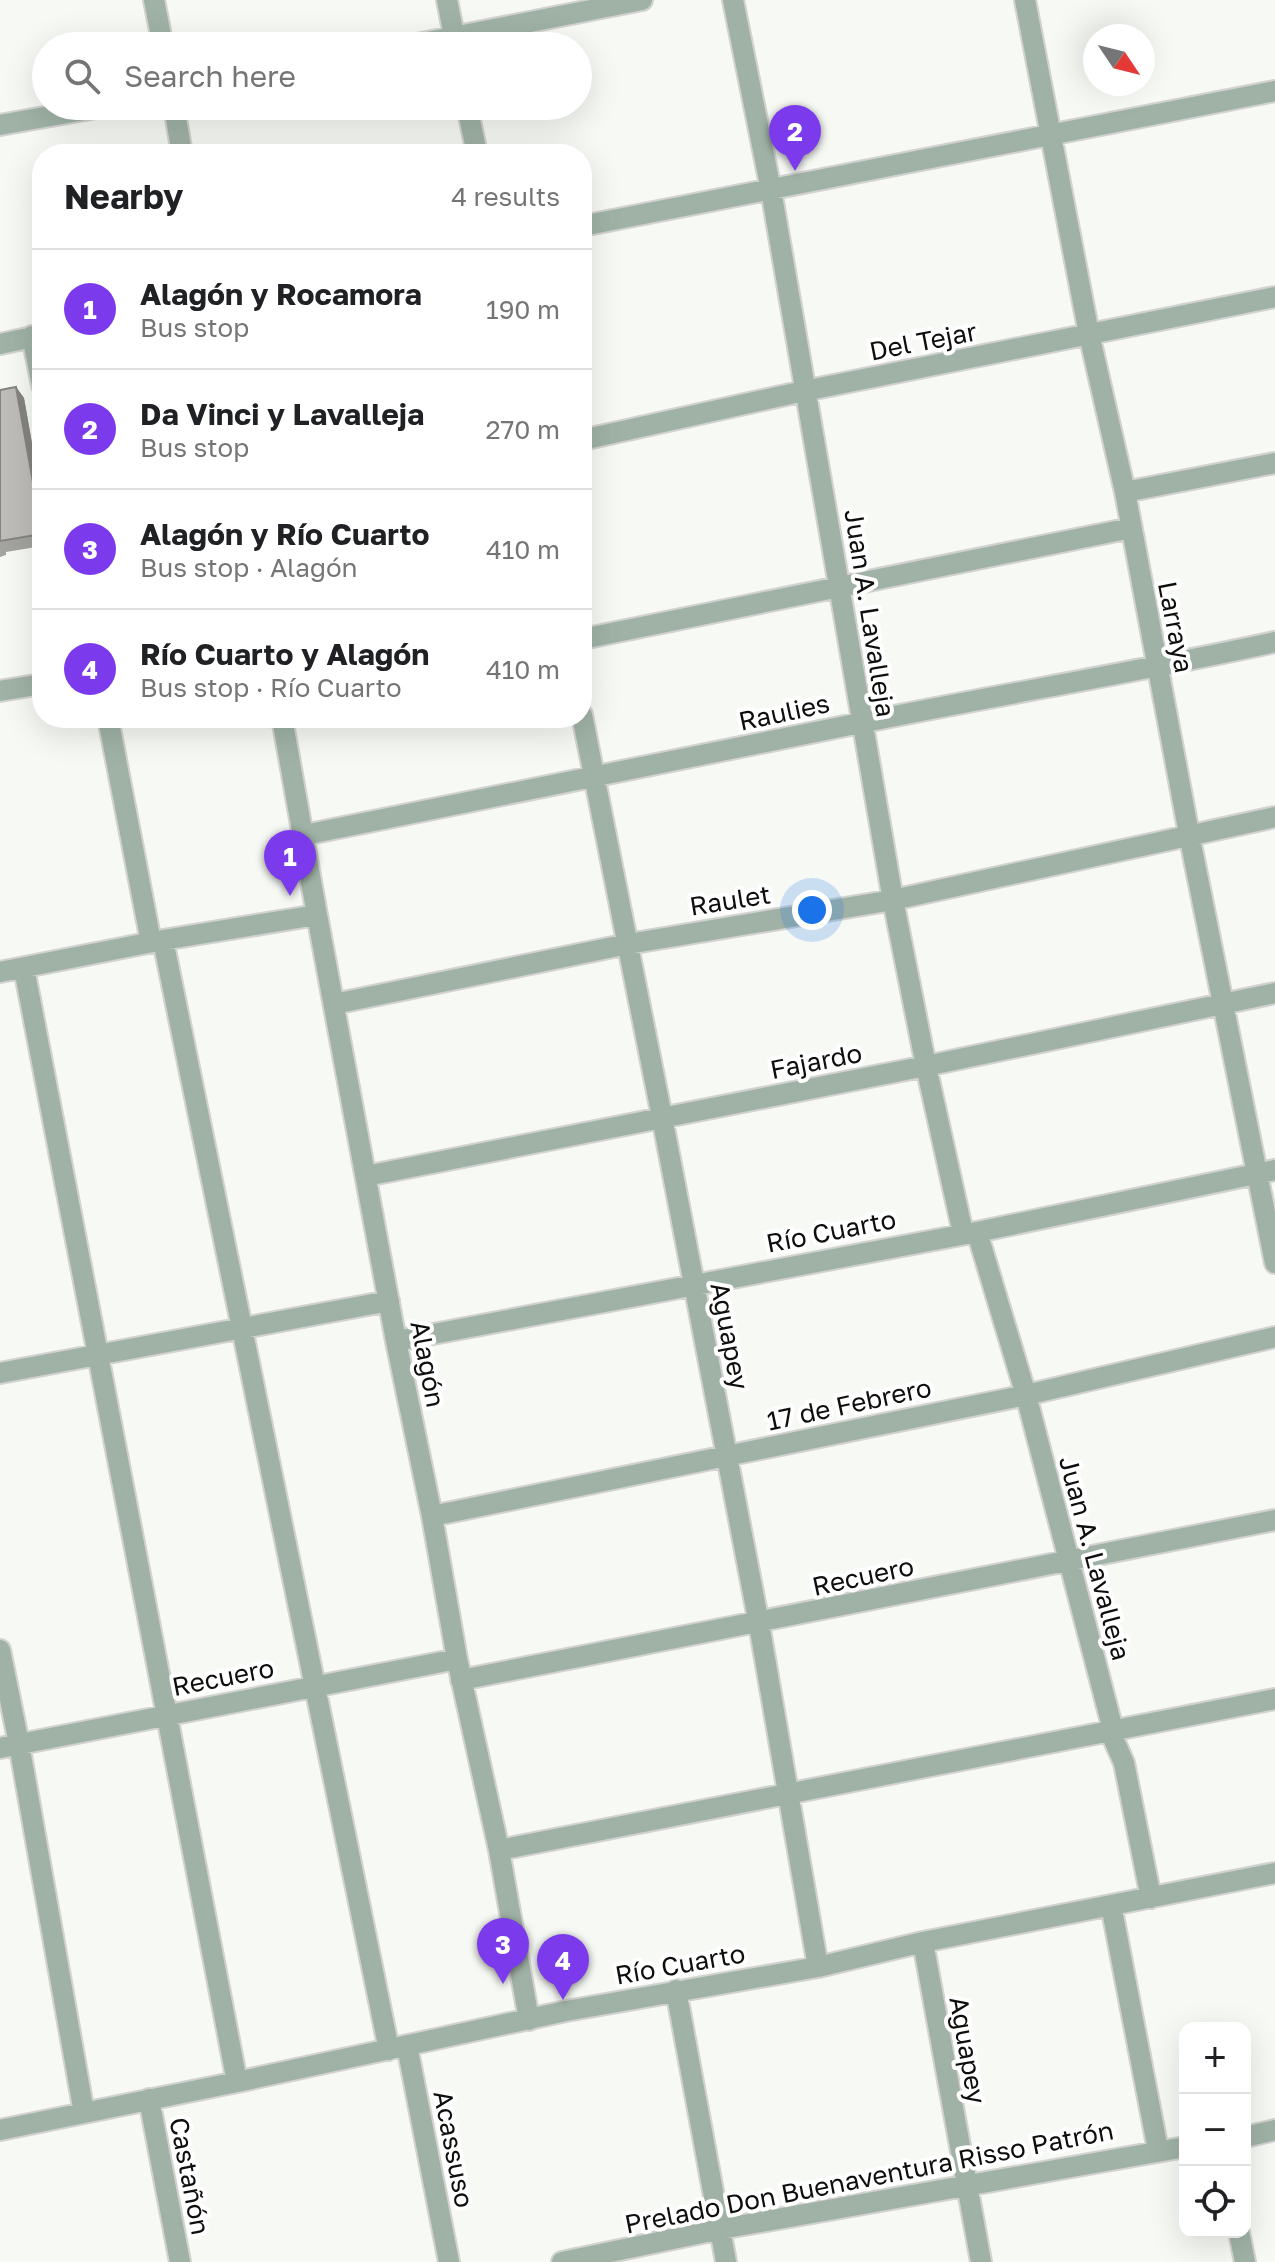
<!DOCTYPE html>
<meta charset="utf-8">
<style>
body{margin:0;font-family:"Golos Text",sans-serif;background:#f6f6f6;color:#202124}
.controls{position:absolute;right:24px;bottom:24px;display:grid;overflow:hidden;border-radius:16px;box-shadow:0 8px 32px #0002}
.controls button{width:72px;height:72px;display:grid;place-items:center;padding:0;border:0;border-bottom:2px solid #e0e0e0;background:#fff;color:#202124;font:40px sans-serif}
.compass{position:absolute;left:1083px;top:24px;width:72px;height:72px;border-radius:50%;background:#fff;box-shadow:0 8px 32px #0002;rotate:125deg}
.you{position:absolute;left:812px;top:910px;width:28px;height:28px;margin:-20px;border:6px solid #fff;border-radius:50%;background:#1a73e8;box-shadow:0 0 0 12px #1a73e833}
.badge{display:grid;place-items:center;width:52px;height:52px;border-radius:50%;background:#7c3aed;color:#fff;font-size:26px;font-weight:700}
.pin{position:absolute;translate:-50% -66px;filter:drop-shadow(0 2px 4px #0008)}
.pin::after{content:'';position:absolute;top:42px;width:28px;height:24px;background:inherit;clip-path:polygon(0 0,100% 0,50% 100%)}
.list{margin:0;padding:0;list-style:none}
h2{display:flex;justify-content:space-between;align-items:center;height:104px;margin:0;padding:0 32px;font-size:34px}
h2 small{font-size:26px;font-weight:400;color:#757577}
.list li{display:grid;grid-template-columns:52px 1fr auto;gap:24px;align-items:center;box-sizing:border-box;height:120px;padding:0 32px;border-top:2px solid #e0e0e0}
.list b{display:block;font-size:30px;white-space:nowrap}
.list p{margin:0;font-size:26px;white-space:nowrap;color:#757577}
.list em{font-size:26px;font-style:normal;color:#757577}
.icon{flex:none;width:44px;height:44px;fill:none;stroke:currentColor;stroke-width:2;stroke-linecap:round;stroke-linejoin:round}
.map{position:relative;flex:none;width:1275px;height:2262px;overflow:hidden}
.search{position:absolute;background:#fff;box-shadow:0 8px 32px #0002;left:32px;top:32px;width:560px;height:88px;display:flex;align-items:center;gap:20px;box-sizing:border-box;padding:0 28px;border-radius:44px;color:#757577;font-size:30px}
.panel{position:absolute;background:#fff;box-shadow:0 8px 32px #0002;left:32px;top:144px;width:560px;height:584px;border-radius:32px}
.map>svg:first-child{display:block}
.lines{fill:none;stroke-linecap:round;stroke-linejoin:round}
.street-casing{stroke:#d2d3d0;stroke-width:24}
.street{stroke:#a0b2a6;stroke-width:20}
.wall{fill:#a3a39f}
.shaded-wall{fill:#858482}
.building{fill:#bebdb9;stroke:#858482;stroke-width:2}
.labels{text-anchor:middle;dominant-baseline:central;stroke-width:8;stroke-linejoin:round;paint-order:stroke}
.street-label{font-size:26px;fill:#0e0e0d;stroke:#fff}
</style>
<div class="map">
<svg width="1275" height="2262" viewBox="0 0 1275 2262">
<rect width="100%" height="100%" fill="#f7f9f5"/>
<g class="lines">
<defs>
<path id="street" d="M154,0L163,46
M447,0L456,46
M733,0L771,190L893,900L926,1066L963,1233
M1025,0L1089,334L1125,492L1189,834L1275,1263
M407,46L642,0
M174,106L182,154
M467,106L477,154
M0,125L107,106
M582,226L1275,91
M32,336L42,385
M0,344L42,335
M582,440L804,391L1275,297
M1125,492L1275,463
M582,639L1131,528
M0,691L42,684
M582,715L662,1117L759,1624L818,1967
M108,718L151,942
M282,718L317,915L396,1341L432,1516L457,1659L499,1850L529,2020
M304,835C490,799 675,760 860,723C998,695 1137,672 1275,642
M163,940L389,2050
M24,968L237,2082
M0,972L163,940L317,915
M334,1004L628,944L893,900L1275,817
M366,1176L926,1066L1275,993
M977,1232L1026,1395L1111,1722L1110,1731L1124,1763L1151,1898
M396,1341L977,1232L1275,1170
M0,1373L389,1301
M432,1516L1026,1395L1275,1337
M0,1650L19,1744L84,2113
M461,1680L1275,1520
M0,1748L457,1659
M499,1850L1275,1699
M1111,1905L1158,2150
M923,1942L981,2262
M676,1990L726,2262
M407,2046L449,2262
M149,2099L180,2262
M0,2130L237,2082L566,2011L818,1967L923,1942L1275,1873
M1245,2137L1275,2130
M1239,2232L1245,2262
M562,2262L721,2229L1185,2147"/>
</defs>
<!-- street casing -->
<use href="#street" class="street-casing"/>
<!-- street -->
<use href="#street" class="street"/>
</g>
<!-- wall -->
<path class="wall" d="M16,387L24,398L42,498V546L6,552V555L0,557V390Z"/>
<!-- shaded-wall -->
<path class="shaded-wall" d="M16,387L24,398L42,501L36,499Z
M34,523L41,534L42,544L36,535Z"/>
<!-- building -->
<path class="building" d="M16,387L36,499L42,498V522L34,523L36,535L0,541V390Z"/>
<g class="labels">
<!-- street labels -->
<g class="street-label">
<text transform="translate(923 341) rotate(-11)">Del Tejar</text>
<text transform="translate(870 613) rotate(81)">Juan A. Lavalleja</text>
<text transform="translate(1176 627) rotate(79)">Larraya</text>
<text transform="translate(784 712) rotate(-12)">Raulies</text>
<text transform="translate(730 900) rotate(-9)">Raulet</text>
<text transform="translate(816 1061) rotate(-11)">Fajardo</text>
<text transform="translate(831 1231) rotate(-11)">Río Cuarto</text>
<text transform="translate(730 1336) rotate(79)">Aguapey</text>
<text transform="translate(428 1364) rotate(79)">Alagón</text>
<text transform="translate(849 1404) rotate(-12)">17 de Febrero</text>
<text transform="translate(1095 1558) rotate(75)">Juan A. Lavalleja</text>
<text transform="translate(863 1576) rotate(-12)">Recuero</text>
<text transform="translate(223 1677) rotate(-11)">Recuero</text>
<text transform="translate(680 1964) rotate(-10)">Río Cuarto</text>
<text transform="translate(968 2050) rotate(80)">Aguapey</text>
<text transform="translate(454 2149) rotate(79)">Acassuso</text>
<text transform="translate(190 2176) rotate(79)">Castañón</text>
<text transform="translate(869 2177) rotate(-11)">Prelado Don Buenaventura Risso Patrón</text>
</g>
</g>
</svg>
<div class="controls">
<button>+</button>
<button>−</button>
<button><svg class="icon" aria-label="locate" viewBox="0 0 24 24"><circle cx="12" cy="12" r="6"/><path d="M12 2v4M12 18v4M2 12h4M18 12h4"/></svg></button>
</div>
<svg class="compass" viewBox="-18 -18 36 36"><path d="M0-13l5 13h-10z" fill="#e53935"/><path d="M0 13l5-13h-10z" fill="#757577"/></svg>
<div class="you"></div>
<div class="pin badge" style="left:290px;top:896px">1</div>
<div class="pin badge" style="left:795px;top:171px">2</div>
<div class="pin badge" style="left:503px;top:1984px">3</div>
<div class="pin badge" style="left:563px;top:2000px">4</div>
<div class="search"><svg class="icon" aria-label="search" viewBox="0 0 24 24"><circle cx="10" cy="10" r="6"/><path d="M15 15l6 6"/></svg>Search here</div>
<section class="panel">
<h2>Nearby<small>4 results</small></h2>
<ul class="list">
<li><span class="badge">1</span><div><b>Alagón y Rocamora</b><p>Bus stop</p></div><em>190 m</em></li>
<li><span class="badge">2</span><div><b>Da Vinci y Lavalleja</b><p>Bus stop</p></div><em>270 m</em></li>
<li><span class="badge">3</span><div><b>Alagón y Río Cuarto</b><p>Bus stop · Alagón</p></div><em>410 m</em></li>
<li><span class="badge">4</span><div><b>Río Cuarto y Alagón</b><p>Bus stop · Río Cuarto</p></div><em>410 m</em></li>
</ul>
</section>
</div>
